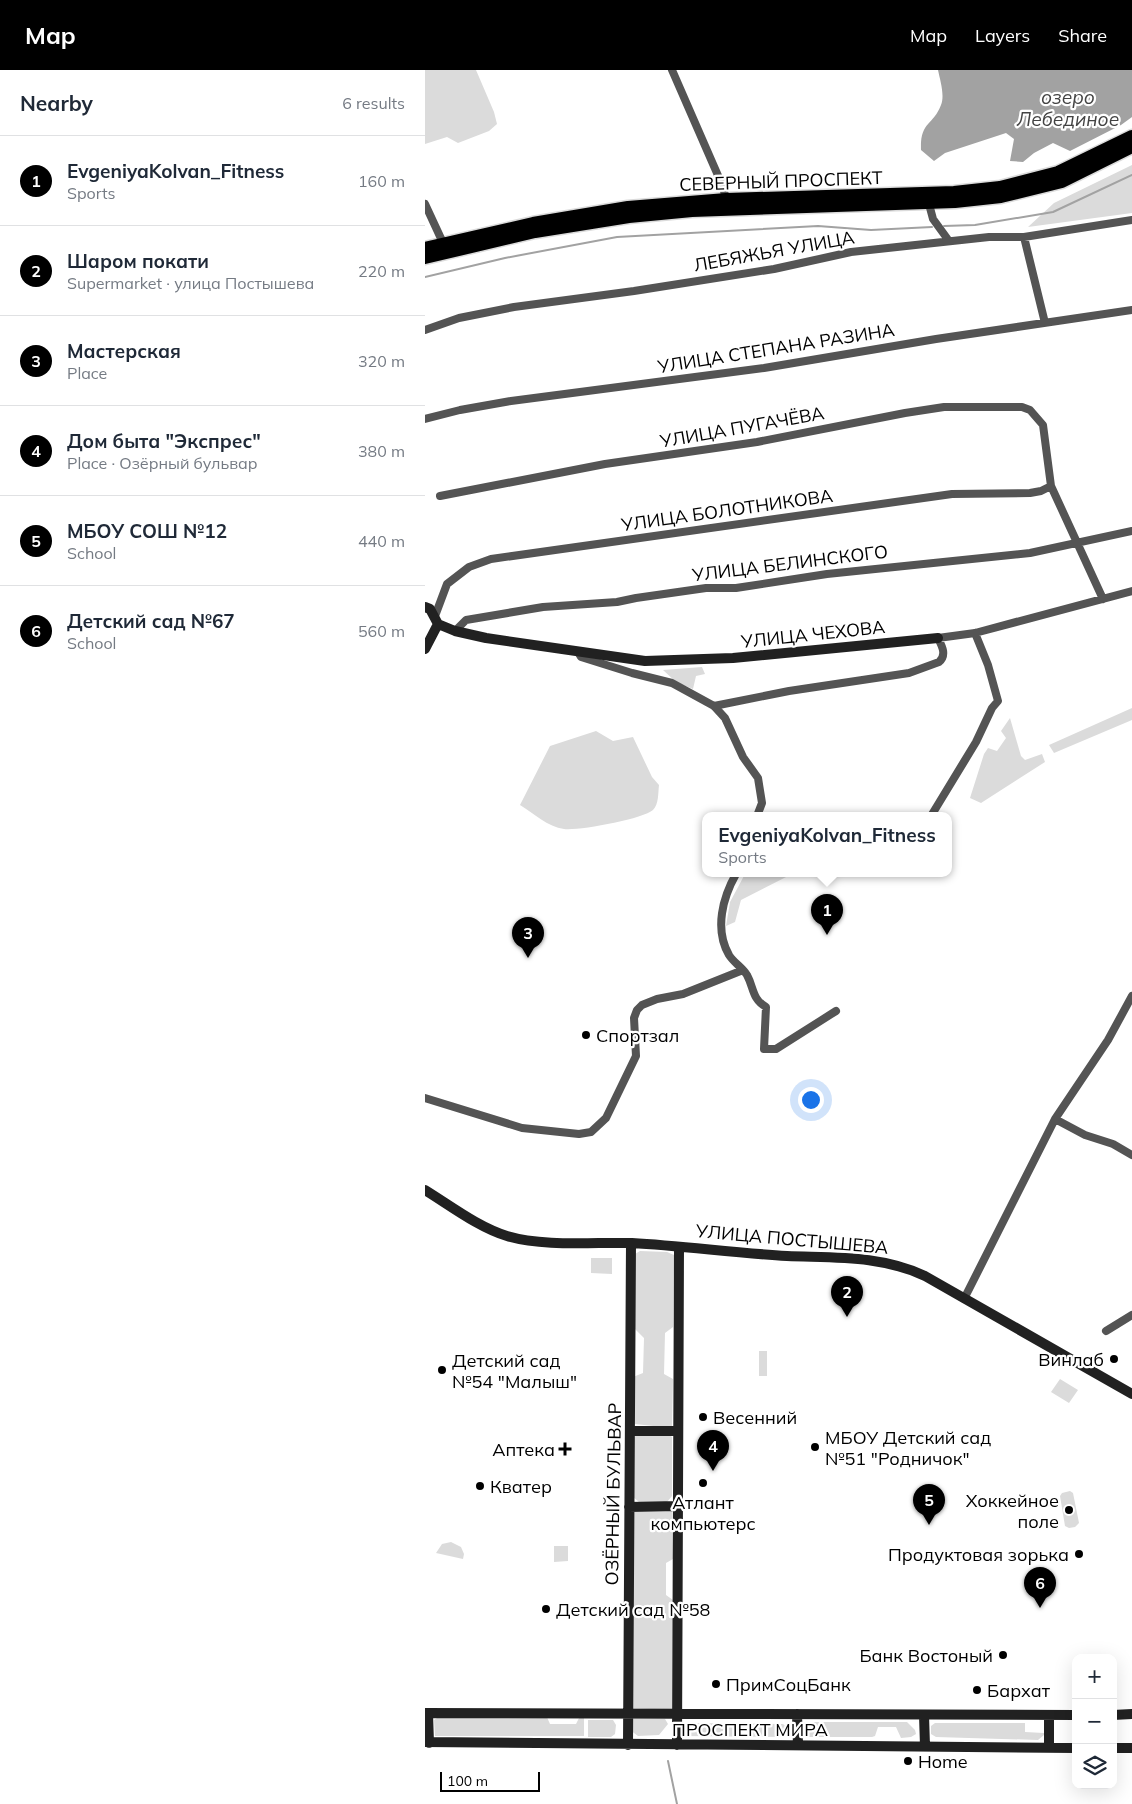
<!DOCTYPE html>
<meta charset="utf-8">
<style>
body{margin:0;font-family:Mulish,sans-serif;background:#f6f6f7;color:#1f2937}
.controls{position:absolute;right:15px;bottom:15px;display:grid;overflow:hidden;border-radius:10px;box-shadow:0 5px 20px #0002}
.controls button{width:45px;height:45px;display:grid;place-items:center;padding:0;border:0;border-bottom:1px solid #e0e1e3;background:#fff;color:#1f2937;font:25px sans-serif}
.scale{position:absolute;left:15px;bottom:12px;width:100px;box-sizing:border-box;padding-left:5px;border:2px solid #000;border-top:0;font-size:14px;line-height:18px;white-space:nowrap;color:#000;-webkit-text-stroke:4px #fff;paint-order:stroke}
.you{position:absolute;left:385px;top:1029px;width:18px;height:18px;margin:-12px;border:4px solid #fff;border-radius:50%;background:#1a73e8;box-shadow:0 0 0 8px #1a73e833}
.badge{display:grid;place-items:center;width:32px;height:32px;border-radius:50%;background:#000;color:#fff;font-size:16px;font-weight:700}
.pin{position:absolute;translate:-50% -41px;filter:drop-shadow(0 1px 2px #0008)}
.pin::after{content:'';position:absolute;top:26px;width:18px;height:15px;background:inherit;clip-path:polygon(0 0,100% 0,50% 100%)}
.popup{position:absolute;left:277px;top:742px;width:250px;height:65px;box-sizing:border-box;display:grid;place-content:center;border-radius:10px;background:#fff;filter:drop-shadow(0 1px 4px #0005);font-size:16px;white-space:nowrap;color:#747a83}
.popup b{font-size:19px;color:#1f2937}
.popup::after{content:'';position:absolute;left:50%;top:100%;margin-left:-10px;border:10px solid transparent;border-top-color:#fff}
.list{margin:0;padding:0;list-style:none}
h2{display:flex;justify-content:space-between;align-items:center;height:65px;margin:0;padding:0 20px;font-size:21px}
h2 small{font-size:16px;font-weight:400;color:#747a83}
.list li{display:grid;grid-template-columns:32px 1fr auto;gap:15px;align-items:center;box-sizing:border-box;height:90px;padding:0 20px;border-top:1px solid #e0e1e3}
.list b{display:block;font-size:19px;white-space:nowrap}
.list p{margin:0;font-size:16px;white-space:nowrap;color:#747a83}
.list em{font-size:16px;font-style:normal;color:#747a83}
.icon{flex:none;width:28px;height:28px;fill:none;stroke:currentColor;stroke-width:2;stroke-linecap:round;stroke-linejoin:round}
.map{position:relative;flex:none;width:707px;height:1734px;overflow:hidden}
header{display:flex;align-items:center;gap:30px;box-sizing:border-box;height:70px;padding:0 25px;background:#000;color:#fff}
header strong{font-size:24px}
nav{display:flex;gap:28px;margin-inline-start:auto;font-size:18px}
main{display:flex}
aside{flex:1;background:#fff}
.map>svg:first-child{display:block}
.green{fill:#dbdbdb}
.water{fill:#a2a2a2}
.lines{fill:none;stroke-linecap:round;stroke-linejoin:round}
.stream{stroke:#a2a2a2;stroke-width:2}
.primary-casing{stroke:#dbdbdb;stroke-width:15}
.street{stroke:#545454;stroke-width:8}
.secondary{stroke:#212121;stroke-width:10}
.primary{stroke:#000;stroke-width:12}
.poi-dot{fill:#000;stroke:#fff;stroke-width:2}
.labels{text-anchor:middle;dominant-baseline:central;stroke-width:4.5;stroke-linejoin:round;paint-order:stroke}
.street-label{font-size:18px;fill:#000;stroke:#fff}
.poi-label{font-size:18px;fill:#000;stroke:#fff;text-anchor:start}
.water-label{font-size:19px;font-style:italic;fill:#434343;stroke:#fff}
</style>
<header>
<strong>Map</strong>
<nav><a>Map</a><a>Layers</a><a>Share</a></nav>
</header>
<main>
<aside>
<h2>Nearby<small>6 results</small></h2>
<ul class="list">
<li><span class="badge">1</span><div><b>EvgeniyaKolvan_Fitness</b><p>Sports</p></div><em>160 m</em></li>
<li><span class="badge">2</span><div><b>Шаром покати</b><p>Supermarket · улица Постышева</p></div><em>220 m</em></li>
<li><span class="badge">3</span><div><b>Мастерская</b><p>Place</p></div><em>320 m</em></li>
<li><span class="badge">4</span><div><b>Дом быта &quot;Экспрес&quot;</b><p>Place · Озёрный бульвар</p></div><em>380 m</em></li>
<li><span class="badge">5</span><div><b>МБОУ СОШ №12</b><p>School</p></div><em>440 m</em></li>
<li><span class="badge">6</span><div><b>Детский сад №67</b><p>School</p></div><em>560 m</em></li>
</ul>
</aside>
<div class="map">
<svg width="707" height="1734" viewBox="0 0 707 1734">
<rect width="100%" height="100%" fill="#fff"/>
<!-- green -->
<path class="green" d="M0,0H51L69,42L72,54L64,61L33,73L22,67L0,74Z
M707,95V143L603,157L629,133Z
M277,597L280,604L271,606L268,619L251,612L238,600Z
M707,638V650L629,683L624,675Z
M585,648L596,686L600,690L617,684L620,692L556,733L545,728L559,684L563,678L572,681L581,668L576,661Z
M171,661L188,671L208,667L227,707L234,715C233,723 234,734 228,740C218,749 153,761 139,759C123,757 108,743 95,735L125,676Z
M320,804H367L316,830L310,852L301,856L305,832Z
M215,1181L242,1182L249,1185L248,1257L240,1263L239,1304L248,1309L247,1358L210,1354L208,1307L218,1303L219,1268L208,1257L210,1184Z
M166,1188H187V1204L166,1203Z
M334,1281H342V1306H334Z
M635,1309L653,1320L644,1333L626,1322Z
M212,1364H244L247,1367V1426L242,1432H214L208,1427V1369Z
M645,1421L648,1423L654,1453L650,1457L644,1458L640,1456L635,1426L637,1423Z
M247,1439L248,1489L241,1493V1525L248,1530L247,1640L206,1638L208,1440Z
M26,1472L36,1477L39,1484L38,1489L11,1483L17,1474Z
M129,1476H143V1491L129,1492Z
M156,1644H159V1666H10L9,1650L15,1646L121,1645L125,1654H151Z
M208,1649H240L243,1654L234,1665L213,1666L205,1660Z
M163,1650H188L191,1655L190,1664L186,1667H163Z
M378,1652H482L490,1660L491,1664L486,1667L476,1668L471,1657H453L450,1666L447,1667H379L377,1665Z
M256,1653L358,1654L363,1658V1667L259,1666L256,1665Z
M510,1653H600V1662L619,1663V1665L613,1670L511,1667L506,1664V1656Z"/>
<!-- water -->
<path class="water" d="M513,0H707V47L696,55L645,81L628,73L609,83L598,92L585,91L589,69L581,63L520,83L509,91L496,80C495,51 508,56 516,35C520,25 515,10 513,0Z"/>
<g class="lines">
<!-- stream -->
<path class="stream" d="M519,156L550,155L628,142L707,105
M0,207L80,188L192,167L393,156L446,160L507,157
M243,1691L252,1734"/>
<defs>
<path id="primary" d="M0,178L108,153L203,137L301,129L529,122L575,117L633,102L707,66
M0,188L110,162L204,147L267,141L530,132L576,127L637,112L707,77"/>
</defs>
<!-- primary casing -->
<use href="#primary" class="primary-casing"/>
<!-- street -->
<path class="street" d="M247,0L298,117L301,129
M0,134L19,175
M504,134L508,149L524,171
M599,167L620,253
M0,260L34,248L89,237L209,221L349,199L426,182L564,167H599L707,150
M0,349L35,340L86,331L339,298L511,269L707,240
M15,426L180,394L332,372L480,343L519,337H597L605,340L618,355L626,416L678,529
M10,546L22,514L44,497L66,489L527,424L605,423L616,421L626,416
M30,561L41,550L118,537L192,532L211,528L281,518H311L402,504L605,483L707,461
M153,582L156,587L207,603L247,613L289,636L300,648L318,687L333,708L337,733L332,746
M289,636L364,621L484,603L514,592C522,585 517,576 513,568L550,563L707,521
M506,746L551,672L567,638L573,631L563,595L550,563
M311,804C298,827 289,859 304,885C309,893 317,897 322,905C329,918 327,929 341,937L339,979H351L411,941
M0,1028L97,1058L154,1064L166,1062L181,1048L211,986L209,948L212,940L217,935L232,929L258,924L318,900
M630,1049L660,1065L688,1074L707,1085
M539,1229L630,1049L683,970L707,926
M681,1261L707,1245"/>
<!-- secondary -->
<path class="secondary" d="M0,537L5,539L13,554
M13,554L30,561L61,568L220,591L308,588L513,568
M0,579L13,554
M0,1120C26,1136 53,1157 82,1166C119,1177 168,1172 207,1173C259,1176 310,1183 362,1186C409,1188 456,1185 500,1206L707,1324
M205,1361H252
M204,1437L252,1436
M0,1643L651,1645
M3,1643L4,1673
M372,1644L373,1675
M499,1645L500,1676
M688,1645L707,1644
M0,1672L651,1678
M203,1675L206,1173
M252,1675L254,1177
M624,1677V1645
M688,1678H707"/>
<!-- primary -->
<use href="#primary" class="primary"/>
</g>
<!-- markers -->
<g class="poi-dot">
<circle cx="161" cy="965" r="5"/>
<circle cx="689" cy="1289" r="5"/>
<circle cx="17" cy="1300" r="5"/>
<circle cx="278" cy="1347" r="5"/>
<circle cx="390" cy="1377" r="5"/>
<path d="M137.5 1371.5h5v5h5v5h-5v5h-5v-5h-5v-5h5z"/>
<circle cx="278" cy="1413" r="5"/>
<circle cx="55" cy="1416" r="5"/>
<circle cx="644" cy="1440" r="5"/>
<circle cx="654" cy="1484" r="5"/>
<circle cx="121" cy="1539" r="5"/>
<circle cx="578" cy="1585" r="5"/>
<circle cx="291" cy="1614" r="5"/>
<circle cx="552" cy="1620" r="5"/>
<circle cx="483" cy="1691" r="5"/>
</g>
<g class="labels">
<!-- street labels -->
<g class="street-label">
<text transform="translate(356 111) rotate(-2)">СЕВЕРНЫЙ ПРОСПЕКТ</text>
<text transform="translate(349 181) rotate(-10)">ЛЕБЯЖЬЯ УЛИЦА</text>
<text transform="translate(351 278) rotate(-9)">УЛИЦА СТЕПАНА РАЗИНА</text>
<text transform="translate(317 357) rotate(-10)">УЛИЦА ПУГАЧЁВА</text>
<text transform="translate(302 440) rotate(-8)">УЛИЦА БОЛОТНИКОВА</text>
<text transform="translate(365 493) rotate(-7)">УЛИЦА БЕЛИНСКОГО</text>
<text transform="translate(388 564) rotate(-6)">УЛИЦА ЧЕХОВА</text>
<text transform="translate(367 1169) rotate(5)">УЛИЦА ПОСТЫШЕВА</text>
<text transform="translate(188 1424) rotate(-89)">ОЗЁРНЫЙ БУЛЬВАР</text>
<text x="325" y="1659">ПРОСПЕКТ МИРА</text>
</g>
<!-- poi labels -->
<g class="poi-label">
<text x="171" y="965">Спортзал</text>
<text x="679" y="1289" text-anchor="end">Винлаб</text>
<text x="27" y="1290">Детский сад<tspan x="27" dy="21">№54 "Малыш"</tspan></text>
<text x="288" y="1347">Весенний</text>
<text x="400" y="1367">МБОУ Детский сад<tspan x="400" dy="21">№51 "Родничок"</tspan></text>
<text x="130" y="1379" text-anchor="end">Аптека</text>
<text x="65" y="1416">Кватер</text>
<text x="634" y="1430" text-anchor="end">Хоккейное<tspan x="634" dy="21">поле</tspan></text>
<text x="278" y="1432" text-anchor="middle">Атлант<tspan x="278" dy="21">компьютерс</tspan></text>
<text x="644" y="1484" text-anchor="end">Продуктовая зорька</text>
<text x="131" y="1539">Детский сад №58</text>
<text x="568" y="1585" text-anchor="end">Банк Востоный</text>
<text x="301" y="1614">ПримСоцБанк</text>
<text x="562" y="1620">Бархат</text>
<text x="493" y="1691">Home</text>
</g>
<!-- water labels -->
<g class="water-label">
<text x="643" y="27">озеро<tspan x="643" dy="22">Лебединое</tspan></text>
</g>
</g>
</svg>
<div class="controls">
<button>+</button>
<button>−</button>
<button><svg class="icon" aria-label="layers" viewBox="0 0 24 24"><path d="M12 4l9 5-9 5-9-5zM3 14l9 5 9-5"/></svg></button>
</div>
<div class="scale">100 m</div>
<div class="you"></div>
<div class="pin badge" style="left:402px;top:865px">1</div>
<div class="popup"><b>EvgeniyaKolvan_Fitness</b>Sports</div>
<div class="pin badge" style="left:422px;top:1247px">2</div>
<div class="pin badge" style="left:103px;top:888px">3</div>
<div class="pin badge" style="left:288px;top:1401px">4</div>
<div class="pin badge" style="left:504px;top:1455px">5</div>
<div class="pin badge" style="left:615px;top:1538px">6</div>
</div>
</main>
